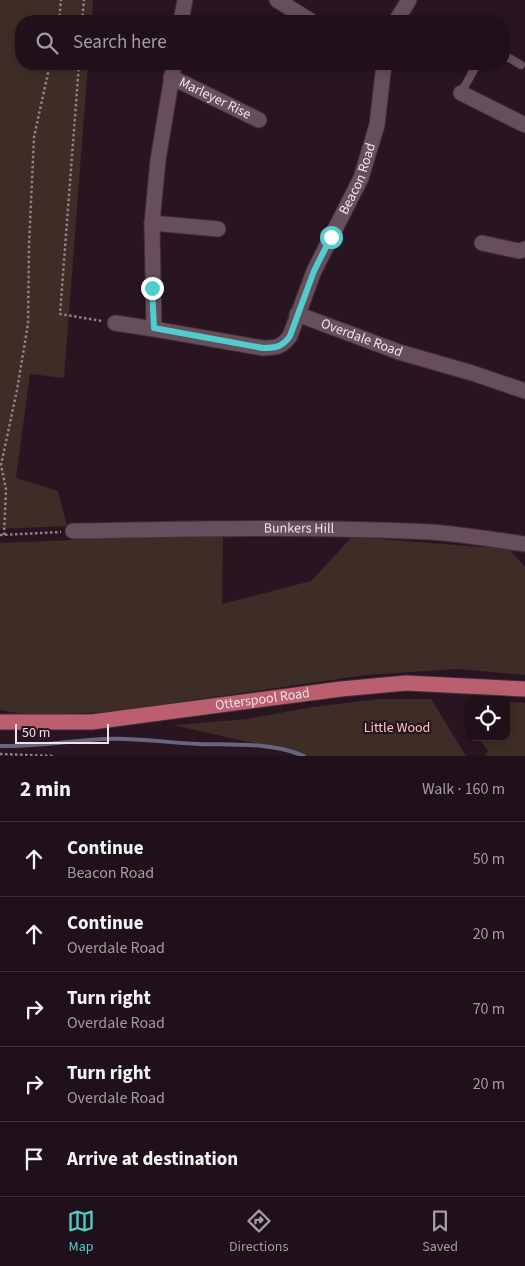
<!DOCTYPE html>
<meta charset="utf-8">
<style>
body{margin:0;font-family:"Source Sans 3",sans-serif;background:#2c1e26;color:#f1f3f6}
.controls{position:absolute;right:15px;bottom:15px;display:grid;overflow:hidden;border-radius:10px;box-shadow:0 2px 8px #0003}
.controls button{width:45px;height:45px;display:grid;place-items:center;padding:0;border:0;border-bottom:1px solid #3c3038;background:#1f1019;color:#f1f3f6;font:25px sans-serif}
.scale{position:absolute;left:15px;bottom:12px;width:94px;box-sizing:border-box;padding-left:5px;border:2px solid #f0e1e9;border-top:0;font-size:14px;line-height:18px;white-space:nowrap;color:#f0e1e9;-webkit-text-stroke:4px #291521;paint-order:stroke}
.stop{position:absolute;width:15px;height:15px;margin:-11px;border:4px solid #52cdcd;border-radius:50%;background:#fff}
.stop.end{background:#52cdcd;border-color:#fff;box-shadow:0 1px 5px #0008}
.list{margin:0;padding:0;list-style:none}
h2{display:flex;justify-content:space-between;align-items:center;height:65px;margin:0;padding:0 20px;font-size:21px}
h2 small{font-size:16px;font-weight:400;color:#a19da2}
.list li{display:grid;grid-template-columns:32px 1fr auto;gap:15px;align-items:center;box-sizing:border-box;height:75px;padding:0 20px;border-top:1px solid #3c3038}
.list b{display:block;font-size:19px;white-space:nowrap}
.list p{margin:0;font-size:16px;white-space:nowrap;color:#a19da2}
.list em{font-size:16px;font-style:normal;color:#a19da2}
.icon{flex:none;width:28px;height:28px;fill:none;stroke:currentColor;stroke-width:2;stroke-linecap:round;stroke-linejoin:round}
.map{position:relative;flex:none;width:525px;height:756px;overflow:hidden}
.search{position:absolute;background:#1f1019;box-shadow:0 2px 8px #0003;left:15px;right:15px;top:15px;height:55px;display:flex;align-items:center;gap:12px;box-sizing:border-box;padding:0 18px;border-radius:20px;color:#a19da2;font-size:19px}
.sheet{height:440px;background:#1f1019}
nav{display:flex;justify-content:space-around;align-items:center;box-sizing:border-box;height:70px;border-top:1px solid #3c3038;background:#1f1019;font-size:14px;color:#a19da2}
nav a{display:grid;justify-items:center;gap:2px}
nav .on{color:#52cdcd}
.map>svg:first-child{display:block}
.green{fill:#3d2d26}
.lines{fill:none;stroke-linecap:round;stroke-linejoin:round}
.stream{stroke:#656680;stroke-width:4}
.lane-casing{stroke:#3d2f37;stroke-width:9}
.street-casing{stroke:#3d2f37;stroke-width:17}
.primary-casing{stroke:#3d2f37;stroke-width:17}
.path{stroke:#91808a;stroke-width:2.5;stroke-dasharray:2.5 2.5;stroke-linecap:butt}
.lane{stroke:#664e5c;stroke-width:8}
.street{stroke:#664e5c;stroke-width:15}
.primary{stroke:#bb5f70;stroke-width:15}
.route{stroke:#52cdcd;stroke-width:6}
.labels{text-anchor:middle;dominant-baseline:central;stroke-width:4.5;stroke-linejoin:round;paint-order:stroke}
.street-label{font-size:14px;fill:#f0e1e9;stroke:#291521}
.park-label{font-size:14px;fill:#facdbb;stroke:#291521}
</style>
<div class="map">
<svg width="525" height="756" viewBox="0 0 525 756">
<rect width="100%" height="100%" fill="#291521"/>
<!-- green -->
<path class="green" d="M0,0H93L92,21H21V64H88L64,378L30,374L16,478L58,491L67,526L0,529Z
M191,535H223L222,604L311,581L352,537L509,549L525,567V675L459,669L366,675L109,712L30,715L0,710V543Z
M378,699H431L466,756H304L284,750L173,725L246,719L313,707Z
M506,702L525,703V756H485L488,751L478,737H506Z"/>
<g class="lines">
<!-- stream -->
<path class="stream" d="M0,746C35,747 68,741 103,739C135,737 167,743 199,744C234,745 271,742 304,756"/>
<defs>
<path id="lane" d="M504,55L521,65
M461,93L477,64"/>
<g id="street">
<path d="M277,0L311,21"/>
<path d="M181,21L185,0"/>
<path d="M396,21L409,0"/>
<path id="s1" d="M174,64L158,160L152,223L154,329L263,348C276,348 282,347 290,336L314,271L361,178L377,125L384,64"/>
<path id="s2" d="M171,77L259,120"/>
<path d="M461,93L525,125"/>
<path d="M152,223L218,229"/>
<path d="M482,243L519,251L525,249"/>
<path id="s3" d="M297,314L399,352L472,373L525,391"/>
<path d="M115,323L154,329"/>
<path id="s4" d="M73,531C192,529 311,526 431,532C462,534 494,540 525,544"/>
</g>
<g id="primary">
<path id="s5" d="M0,722H92L341,689L406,683L525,689"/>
</g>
</defs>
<!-- lane casing -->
<use href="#lane" class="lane-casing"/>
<!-- street casing -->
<use href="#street" class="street-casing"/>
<!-- primary casing -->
<use href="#primary" class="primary-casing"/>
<!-- path -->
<path class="path" d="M59,21L61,0
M82,21L84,0
M79,64L60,314L102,321
M0,535L61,532
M4,535L6,489L1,465L17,390L28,324L29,245L34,137L50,64
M0,754L54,756"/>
<!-- lane -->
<use href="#lane" class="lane"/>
<!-- street -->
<use href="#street" class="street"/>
<!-- primary -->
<use href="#primary" class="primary"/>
</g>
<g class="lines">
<!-- route -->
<path class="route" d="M152,288L154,328L263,348C276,348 282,347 290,336L314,271L331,237"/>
</g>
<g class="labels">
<!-- street labels -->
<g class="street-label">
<text stroke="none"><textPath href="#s2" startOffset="49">Marleyer Rise</textPath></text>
<text stroke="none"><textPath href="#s1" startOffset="580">Beacon Road</textPath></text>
<text stroke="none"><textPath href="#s3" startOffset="69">Overdale Road</textPath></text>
<text stroke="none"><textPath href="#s4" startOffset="226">Bunkers Hill</textPath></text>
<text stroke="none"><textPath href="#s5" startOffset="264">Otterspool Road</textPath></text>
</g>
<!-- park labels -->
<g class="park-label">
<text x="397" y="728">Little Wood</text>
</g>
</g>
</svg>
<div class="controls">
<button><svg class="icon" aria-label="locate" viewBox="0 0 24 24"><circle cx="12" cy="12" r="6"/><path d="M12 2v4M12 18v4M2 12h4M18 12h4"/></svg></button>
</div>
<div class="scale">50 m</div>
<div class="stop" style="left:331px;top:237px"></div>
<div class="stop end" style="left:152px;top:288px"></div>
<div class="search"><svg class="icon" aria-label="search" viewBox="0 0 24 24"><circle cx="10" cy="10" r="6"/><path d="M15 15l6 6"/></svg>Search here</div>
</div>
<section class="sheet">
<h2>2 min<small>Walk · 160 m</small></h2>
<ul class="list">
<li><svg class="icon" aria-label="ahead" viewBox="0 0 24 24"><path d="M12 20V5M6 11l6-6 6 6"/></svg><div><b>Continue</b><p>Beacon Road</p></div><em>50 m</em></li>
<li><svg class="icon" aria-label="ahead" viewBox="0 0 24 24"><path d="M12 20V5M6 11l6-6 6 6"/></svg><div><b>Continue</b><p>Overdale Road</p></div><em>20 m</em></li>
<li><svg class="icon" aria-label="right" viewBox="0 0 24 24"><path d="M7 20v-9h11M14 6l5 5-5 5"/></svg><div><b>Turn right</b><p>Overdale Road</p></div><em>70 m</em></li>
<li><svg class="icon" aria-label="right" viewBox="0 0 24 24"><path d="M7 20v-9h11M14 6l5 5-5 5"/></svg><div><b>Turn right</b><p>Overdale Road</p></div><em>20 m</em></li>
<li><svg class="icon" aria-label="arrive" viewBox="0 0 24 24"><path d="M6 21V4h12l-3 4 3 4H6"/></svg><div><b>Arrive at destination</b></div></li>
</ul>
</section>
<nav>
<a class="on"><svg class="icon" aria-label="map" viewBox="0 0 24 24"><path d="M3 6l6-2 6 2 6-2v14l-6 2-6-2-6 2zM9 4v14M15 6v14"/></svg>Map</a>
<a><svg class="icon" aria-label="directions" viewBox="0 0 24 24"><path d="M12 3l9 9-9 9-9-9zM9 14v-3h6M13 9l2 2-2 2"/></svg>Directions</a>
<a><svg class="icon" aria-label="saved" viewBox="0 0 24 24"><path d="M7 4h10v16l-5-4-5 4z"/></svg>Saved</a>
</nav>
